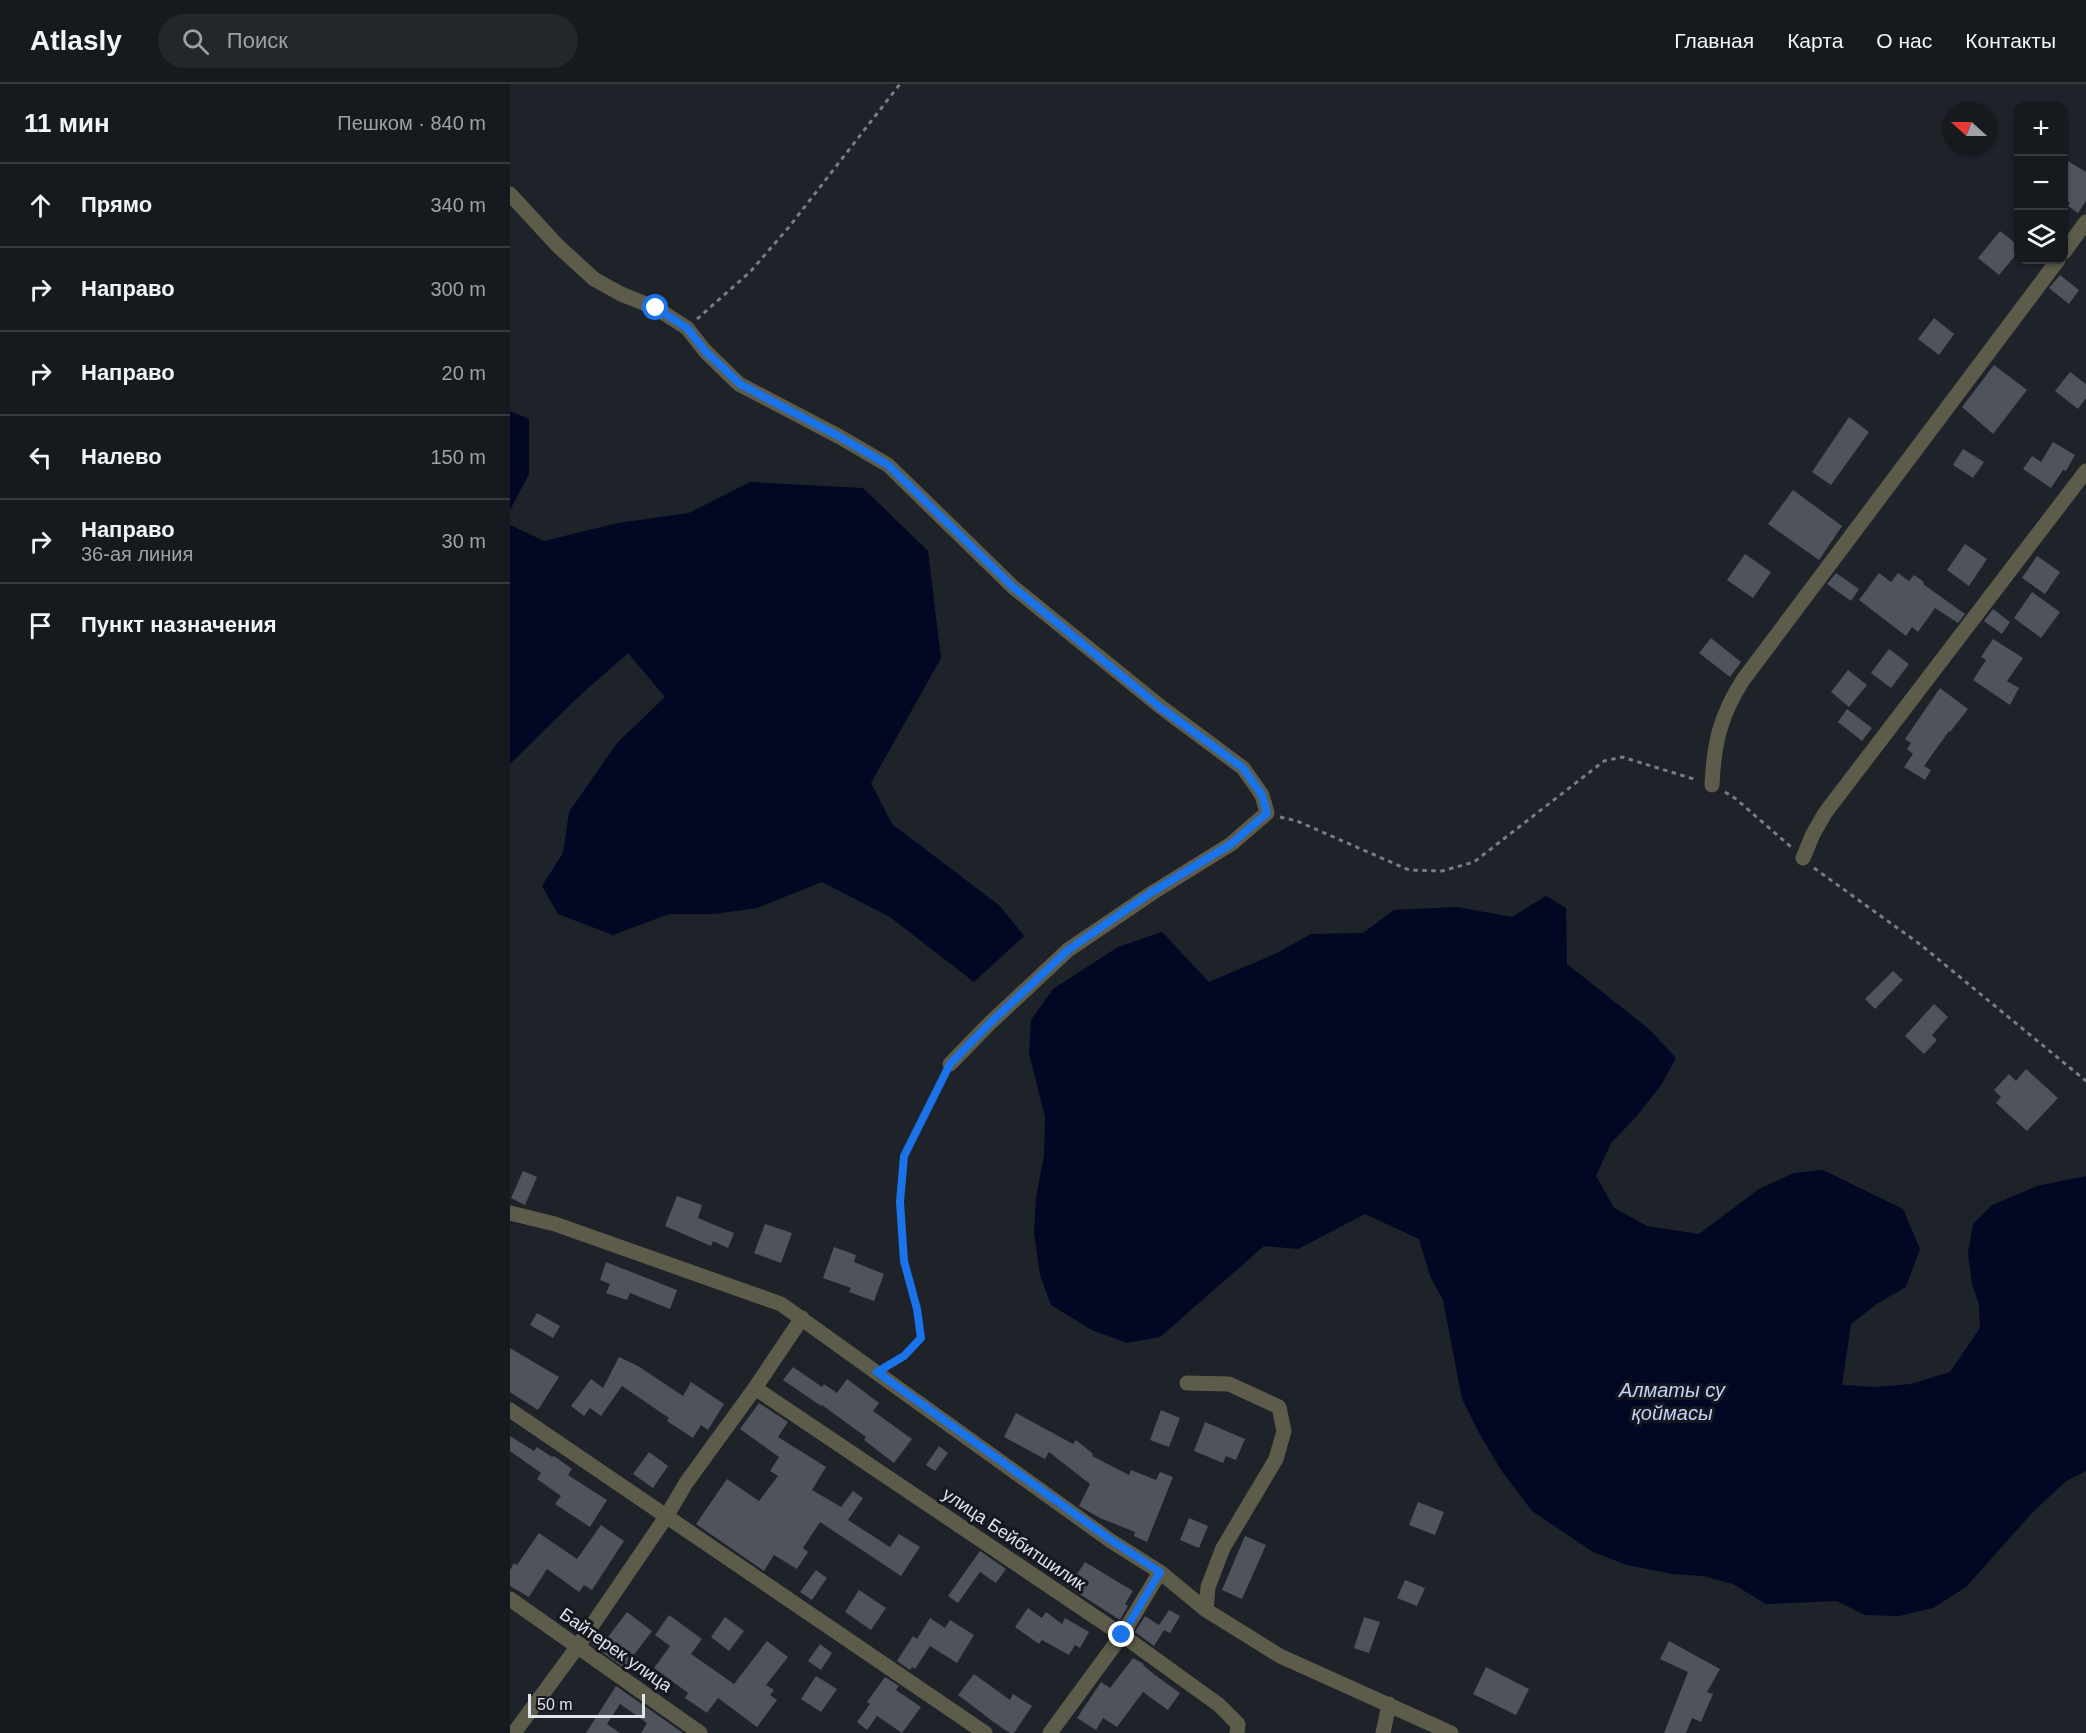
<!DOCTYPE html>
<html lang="ru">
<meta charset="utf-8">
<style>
body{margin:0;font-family:Helvetica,sans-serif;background:#23272c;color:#f1f3f6}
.controls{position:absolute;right:18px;top:18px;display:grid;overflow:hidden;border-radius:12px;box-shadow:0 2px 4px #0004}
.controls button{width:54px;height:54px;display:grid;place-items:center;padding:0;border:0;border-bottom:2px solid #35383d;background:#161a1f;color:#f1f3f6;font:30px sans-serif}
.compass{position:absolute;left:1432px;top:18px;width:54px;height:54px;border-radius:50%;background:#161a1f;box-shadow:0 2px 4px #0004;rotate:291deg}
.scale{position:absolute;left:18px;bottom:15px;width:117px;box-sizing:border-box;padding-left:6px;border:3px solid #e1e4e9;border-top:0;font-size:16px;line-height:21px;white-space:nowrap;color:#e1e4e9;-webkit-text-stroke:4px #151820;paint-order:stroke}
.stop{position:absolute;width:18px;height:18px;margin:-14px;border:4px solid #1a73e8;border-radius:50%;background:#fff}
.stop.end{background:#1a73e8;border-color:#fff;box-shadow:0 2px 6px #0008}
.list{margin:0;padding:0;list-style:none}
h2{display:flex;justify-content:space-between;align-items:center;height:78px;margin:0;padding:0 24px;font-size:26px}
h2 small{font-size:20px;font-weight:400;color:#9ea1a4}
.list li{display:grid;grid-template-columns:39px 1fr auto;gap:18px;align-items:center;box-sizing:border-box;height:84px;padding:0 24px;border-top:2px solid #35383d}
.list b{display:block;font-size:22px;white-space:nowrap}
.list p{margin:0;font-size:20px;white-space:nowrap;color:#9ea1a4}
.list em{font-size:20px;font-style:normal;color:#9ea1a4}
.icon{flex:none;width:33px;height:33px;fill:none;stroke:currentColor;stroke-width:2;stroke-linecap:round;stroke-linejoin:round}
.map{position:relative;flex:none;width:1576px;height:1649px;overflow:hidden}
header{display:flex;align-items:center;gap:36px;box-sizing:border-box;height:84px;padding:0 30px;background:#161a1f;border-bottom:2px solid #35383d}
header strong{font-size:28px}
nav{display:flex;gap:33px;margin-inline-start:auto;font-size:21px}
.search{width:420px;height:54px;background:#23272c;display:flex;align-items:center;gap:15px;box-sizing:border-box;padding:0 21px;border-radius:33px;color:#9ea1a4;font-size:22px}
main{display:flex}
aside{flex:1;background:#161a1f}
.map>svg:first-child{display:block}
.water{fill:#020723}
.building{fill:#4f535b}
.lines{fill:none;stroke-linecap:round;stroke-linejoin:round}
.path{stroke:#797c82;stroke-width:3;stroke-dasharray:4.5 4.5;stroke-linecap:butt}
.minor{stroke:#5d5c4b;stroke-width:15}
.route{stroke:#1a73e8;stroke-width:8}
.labels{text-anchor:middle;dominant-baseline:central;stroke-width:6;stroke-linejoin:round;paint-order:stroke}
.street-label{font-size:18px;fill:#e1e4e9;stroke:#151820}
.water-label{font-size:20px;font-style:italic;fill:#c3d3f7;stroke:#151820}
</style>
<header>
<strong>Atlasly</strong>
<div class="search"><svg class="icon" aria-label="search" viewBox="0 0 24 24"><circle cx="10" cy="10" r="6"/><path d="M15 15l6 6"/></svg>Поиск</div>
<nav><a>Главная</a><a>Карта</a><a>О нас</a><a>Контакты</a></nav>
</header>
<main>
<aside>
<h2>11 мин<small>Пешком · 840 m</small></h2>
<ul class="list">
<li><svg class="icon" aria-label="ahead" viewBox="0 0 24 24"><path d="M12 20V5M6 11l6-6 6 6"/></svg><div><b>Прямо</b></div><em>340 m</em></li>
<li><svg class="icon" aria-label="right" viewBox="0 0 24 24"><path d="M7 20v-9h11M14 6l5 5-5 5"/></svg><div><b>Направо</b></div><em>300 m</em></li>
<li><svg class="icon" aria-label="right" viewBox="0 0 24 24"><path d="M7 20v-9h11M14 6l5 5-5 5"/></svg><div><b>Направо</b></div><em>20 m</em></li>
<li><svg class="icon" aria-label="left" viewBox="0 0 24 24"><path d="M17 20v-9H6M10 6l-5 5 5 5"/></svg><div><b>Налево</b></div><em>150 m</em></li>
<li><svg class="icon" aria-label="right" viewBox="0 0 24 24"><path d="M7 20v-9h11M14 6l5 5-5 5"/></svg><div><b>Направо</b><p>36-ая линия</p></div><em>30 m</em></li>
<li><svg class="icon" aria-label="arrive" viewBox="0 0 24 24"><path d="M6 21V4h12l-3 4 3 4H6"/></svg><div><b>Пункт назначения</b></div></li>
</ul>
</aside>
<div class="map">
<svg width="1576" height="1649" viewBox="0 0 1576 1649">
<rect width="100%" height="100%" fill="#1e2229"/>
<!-- water -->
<path class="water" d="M0,327L19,335V390L0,426Z
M240,398L353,404L418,467L431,574L361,699L382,740L490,822L514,852L464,898L380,833L312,798L247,824L205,830H159L103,851L48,830L32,802L53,769L59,728L107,659L155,613L118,569L66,615L0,680V441L34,457L108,439L179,429Z
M1036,812L1056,824L1057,880L1139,945L1166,974L1151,1001L1126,1033L1101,1059L1086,1092L1104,1124L1137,1142L1189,1150L1249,1105L1284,1089L1313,1086L1393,1125L1410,1165L1396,1203L1368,1219L1341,1240L1332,1301L1367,1303L1401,1300L1440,1288L1470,1244L1469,1220L1462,1200L1458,1169L1463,1140L1482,1121L1527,1102L1576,1092V1387L1556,1397L1521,1430L1456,1503L1423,1524L1389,1532L1355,1531L1327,1517L1256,1520L1223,1500L1193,1492L1163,1490L1117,1481L1083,1468L1022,1427L991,1386L969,1349L952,1315L933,1216L920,1192L909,1155L855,1130L788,1165L754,1162L650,1253L617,1259L582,1246L541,1221L530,1191L524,1148L526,1113L534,1072L535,1033L519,969L521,936L543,905L608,863L652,848L699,898L767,869L801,850L853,849L884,826L947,823L1002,833Z"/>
<!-- building -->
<path class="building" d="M1558,77L1576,88V117L1568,129L1558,122L1560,119L1554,114V84Z
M1490,147L1509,162V167L1489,191L1468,174Z
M1550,191L1569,206L1559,220L1539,204Z
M1424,234L1444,250L1429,271L1408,255Z
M1484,281L1517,306L1483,350L1452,323Z
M1560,288L1576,300V314L1568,325L1545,307Z
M1339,333L1359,348L1321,401L1302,388Z
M1543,358L1565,371L1556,387L1553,386L1541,404L1513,385L1522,372L1531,378Z
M1453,365L1474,378L1463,394L1443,381Z
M1283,406L1332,442L1309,476L1258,440Z
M1455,460L1477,475L1459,502L1437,486Z
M1235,470L1261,488L1243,514L1217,496Z
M1527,472L1550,488L1535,510L1512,494Z
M1326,489L1349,505L1341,517L1317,500Z
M1369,489L1381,498L1388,489L1399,497L1404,491L1414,498L1413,500L1455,530L1448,539L1425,524L1408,548L1402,543L1396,552L1349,516Z
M1522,508L1550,528L1531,554L1504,534Z
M1483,525L1500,538L1492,550L1474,537Z
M1201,554L1231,578L1220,593L1189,569Z
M1483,555L1513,574L1497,597L1509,604L1500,621L1463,596L1476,576L1471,573Z
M1379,565L1399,580L1381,604L1361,589Z
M1338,586L1357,601L1339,623L1321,608Z
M1430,604L1458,625L1440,648L1439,647L1414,682L1421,686L1415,696L1394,683L1403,670L1397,665L1401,659L1395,655Z
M1337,625L1362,644L1352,657L1328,638Z
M1383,887L1393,896L1365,925L1355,915Z
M1424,920L1438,933L1422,951L1427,956L1414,970L1395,952Z
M1516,985L1548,1014L1517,1047L1486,1019L1491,1013L1484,1006L1499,990L1506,997Z
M13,1087L27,1093L15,1121L1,1114Z
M167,1112L192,1121L188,1134L224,1149L218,1164L203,1157L201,1162L155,1142Z
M255,1140L282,1149L271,1179L244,1169Z
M324,1163L346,1171L344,1178L374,1190L364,1217L339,1208L341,1204L313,1194Z
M96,1178L167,1206L160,1225L120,1209L117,1216L96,1209L100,1200L90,1196Z
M27,1229L50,1242L43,1254L20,1241Z
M0,1264L49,1293L28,1326L0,1308Z
M109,1273L128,1282L173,1312L181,1298L214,1320L198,1346L191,1341L183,1354L157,1337L159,1334L112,1302L91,1332L80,1324L74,1332L61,1322L81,1295L93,1304Z
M283,1283L312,1303L314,1300L327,1309L337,1295L369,1319L363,1327L402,1355L384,1379L354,1356L356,1353L312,1321L311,1322L273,1296Z
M249,1319L278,1338L268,1353L316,1383L302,1406L331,1423L343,1407L353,1414L338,1436L380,1463L389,1450L410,1463L391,1492L310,1438L293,1464L298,1468L287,1485L264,1471L254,1487L186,1440L217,1395L249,1417L268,1392L260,1387L269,1373L230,1345Z
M651,1326L670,1334L659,1363L640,1356Z
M506,1329L563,1360L566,1356L583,1370L582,1372L619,1391L621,1386L646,1396L650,1388L663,1393L637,1458L624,1452L625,1448L590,1434L569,1422L580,1400L539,1368L535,1375L494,1353Z
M695,1338L735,1355L726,1376L716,1372L713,1379L684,1367Z
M0,1352L24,1367L27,1363L42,1373L44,1372L62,1385L58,1391L97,1416L80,1443L45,1420L51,1412L27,1395L31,1389L0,1367Z
M429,1362L438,1369L425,1387L416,1381Z
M139,1368L158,1382L143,1404L123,1390Z
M908,1418L934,1428L925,1451L899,1441Z
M679,1434L698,1442L689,1464L670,1456Z
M91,1441L114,1457L82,1506L74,1501L69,1508L37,1485L19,1513L0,1502V1486L4,1479L7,1481L29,1449L67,1475Z
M735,1452L756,1461L732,1515L712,1506Z
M470,1467L496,1485L486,1499L470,1488L448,1519L438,1512Z
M575,1478L623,1507L615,1520L618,1522L610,1536L551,1498L559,1485L567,1490Z
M306,1486L317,1494L302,1516L290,1508Z
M895,1496L915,1504L907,1522L887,1514Z
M349,1506L376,1524L361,1546L335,1528Z
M518,1524L532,1534L536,1528L552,1540L555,1534L579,1548L570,1564L565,1561L559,1571L532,1556L529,1560L505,1543Z
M659,1526L670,1532L660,1549L654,1546L644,1562L625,1548L635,1532L649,1541Z
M117,1528L142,1547L114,1584L81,1560L90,1548L98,1553Z
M159,1531L192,1555L181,1570L224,1600L257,1557L278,1573L256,1601L264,1606L260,1611L267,1616L247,1643L208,1614L197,1629L175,1614L178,1609L144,1584L160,1562L145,1551Z
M215,1533L234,1547L219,1567L201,1553Z
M854,1533L870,1538L859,1569L844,1564Z
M420,1534L435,1544L440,1536L464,1551L447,1579L420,1562L405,1585L402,1583L400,1586L387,1577L403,1552L407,1555Z
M1159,1557L1210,1585L1197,1608L1203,1610L1191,1638L1182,1634L1176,1649H1154L1178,1588L1150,1575Z
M310,1560L322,1569L311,1586L298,1577Z
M623,1574L634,1580L633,1581L645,1591L670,1609L658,1626L633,1608L607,1643L593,1634L586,1646L567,1634L591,1598L600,1604Z
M976,1583L1019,1605L1006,1631L963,1610Z
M464,1590L500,1616L503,1610L522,1622L504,1649H500L485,1639L448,1611Z
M306,1592L327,1605L311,1628L291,1615Z
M375,1593L389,1602L386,1606L411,1623L392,1649L367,1632L357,1646L347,1638L360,1620L357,1618Z
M106,1602L173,1649H131L137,1639L110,1620L97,1640L110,1649H76Z"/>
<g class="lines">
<!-- path -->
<path class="path" d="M187,235L240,188L279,143L390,0
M1215,708L1226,715L1281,763
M770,733L787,737L899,786L932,787L964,778L1094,677L1112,673L1187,696
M1304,784L1411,861L1576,997
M380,1280L394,1272L411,1254L407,1225L394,1177L390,1118L394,1072L434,992"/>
<!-- minor -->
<path class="minor" d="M0,110L48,162L84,195L111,210L146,224L177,244L195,267L229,300L330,353L378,381L503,503L651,623L733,684L752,711L757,729L721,760L642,809L558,866L479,940L440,980
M1554,168L1576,138
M1202,701C1204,659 1210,632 1233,596L1548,176
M1293,774L1303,750L1315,729L1576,387
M0,1129L45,1140L271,1220L601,1457L650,1488L696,1526L770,1572L941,1649
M677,1299L719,1300L769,1323L774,1347L766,1375L713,1464L698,1503L696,1526
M245,1304L612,1551L709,1621L728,1640L727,1649
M0,1326L475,1649
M0,1515L190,1649
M4,1649L68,1562L156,1433L176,1399L245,1304L292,1234
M540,1649L612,1551L650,1488
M873,1649L879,1620"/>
</g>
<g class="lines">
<!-- route -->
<path class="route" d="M146,224L177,244L195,267L230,300L330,353L378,381L503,503L651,624L733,684L752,711L757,729L721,760L642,808L558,866L479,940L440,980L394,1072L390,1118L394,1177L407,1225L411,1254L394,1272L367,1288L601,1456L650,1488L612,1551"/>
</g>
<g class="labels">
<!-- street labels -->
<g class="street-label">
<text transform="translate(504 1455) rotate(34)">улица Бейбитшилик</text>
<text transform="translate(106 1566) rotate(35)">Байтерек улица</text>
</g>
<!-- water labels -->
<g class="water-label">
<text x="1162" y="1306">Алматы су<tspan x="1162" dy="23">қоймасы</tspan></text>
</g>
</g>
</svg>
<div class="controls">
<button>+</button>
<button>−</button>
<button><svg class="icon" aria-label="layers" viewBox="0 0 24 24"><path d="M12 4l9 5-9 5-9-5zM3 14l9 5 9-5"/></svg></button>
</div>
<svg class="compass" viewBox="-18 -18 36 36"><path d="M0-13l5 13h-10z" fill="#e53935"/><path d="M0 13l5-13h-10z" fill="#9ea1a4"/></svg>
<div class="scale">50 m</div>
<div class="stop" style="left:146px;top:224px"></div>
<div class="stop end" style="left:612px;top:1551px"></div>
</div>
</main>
